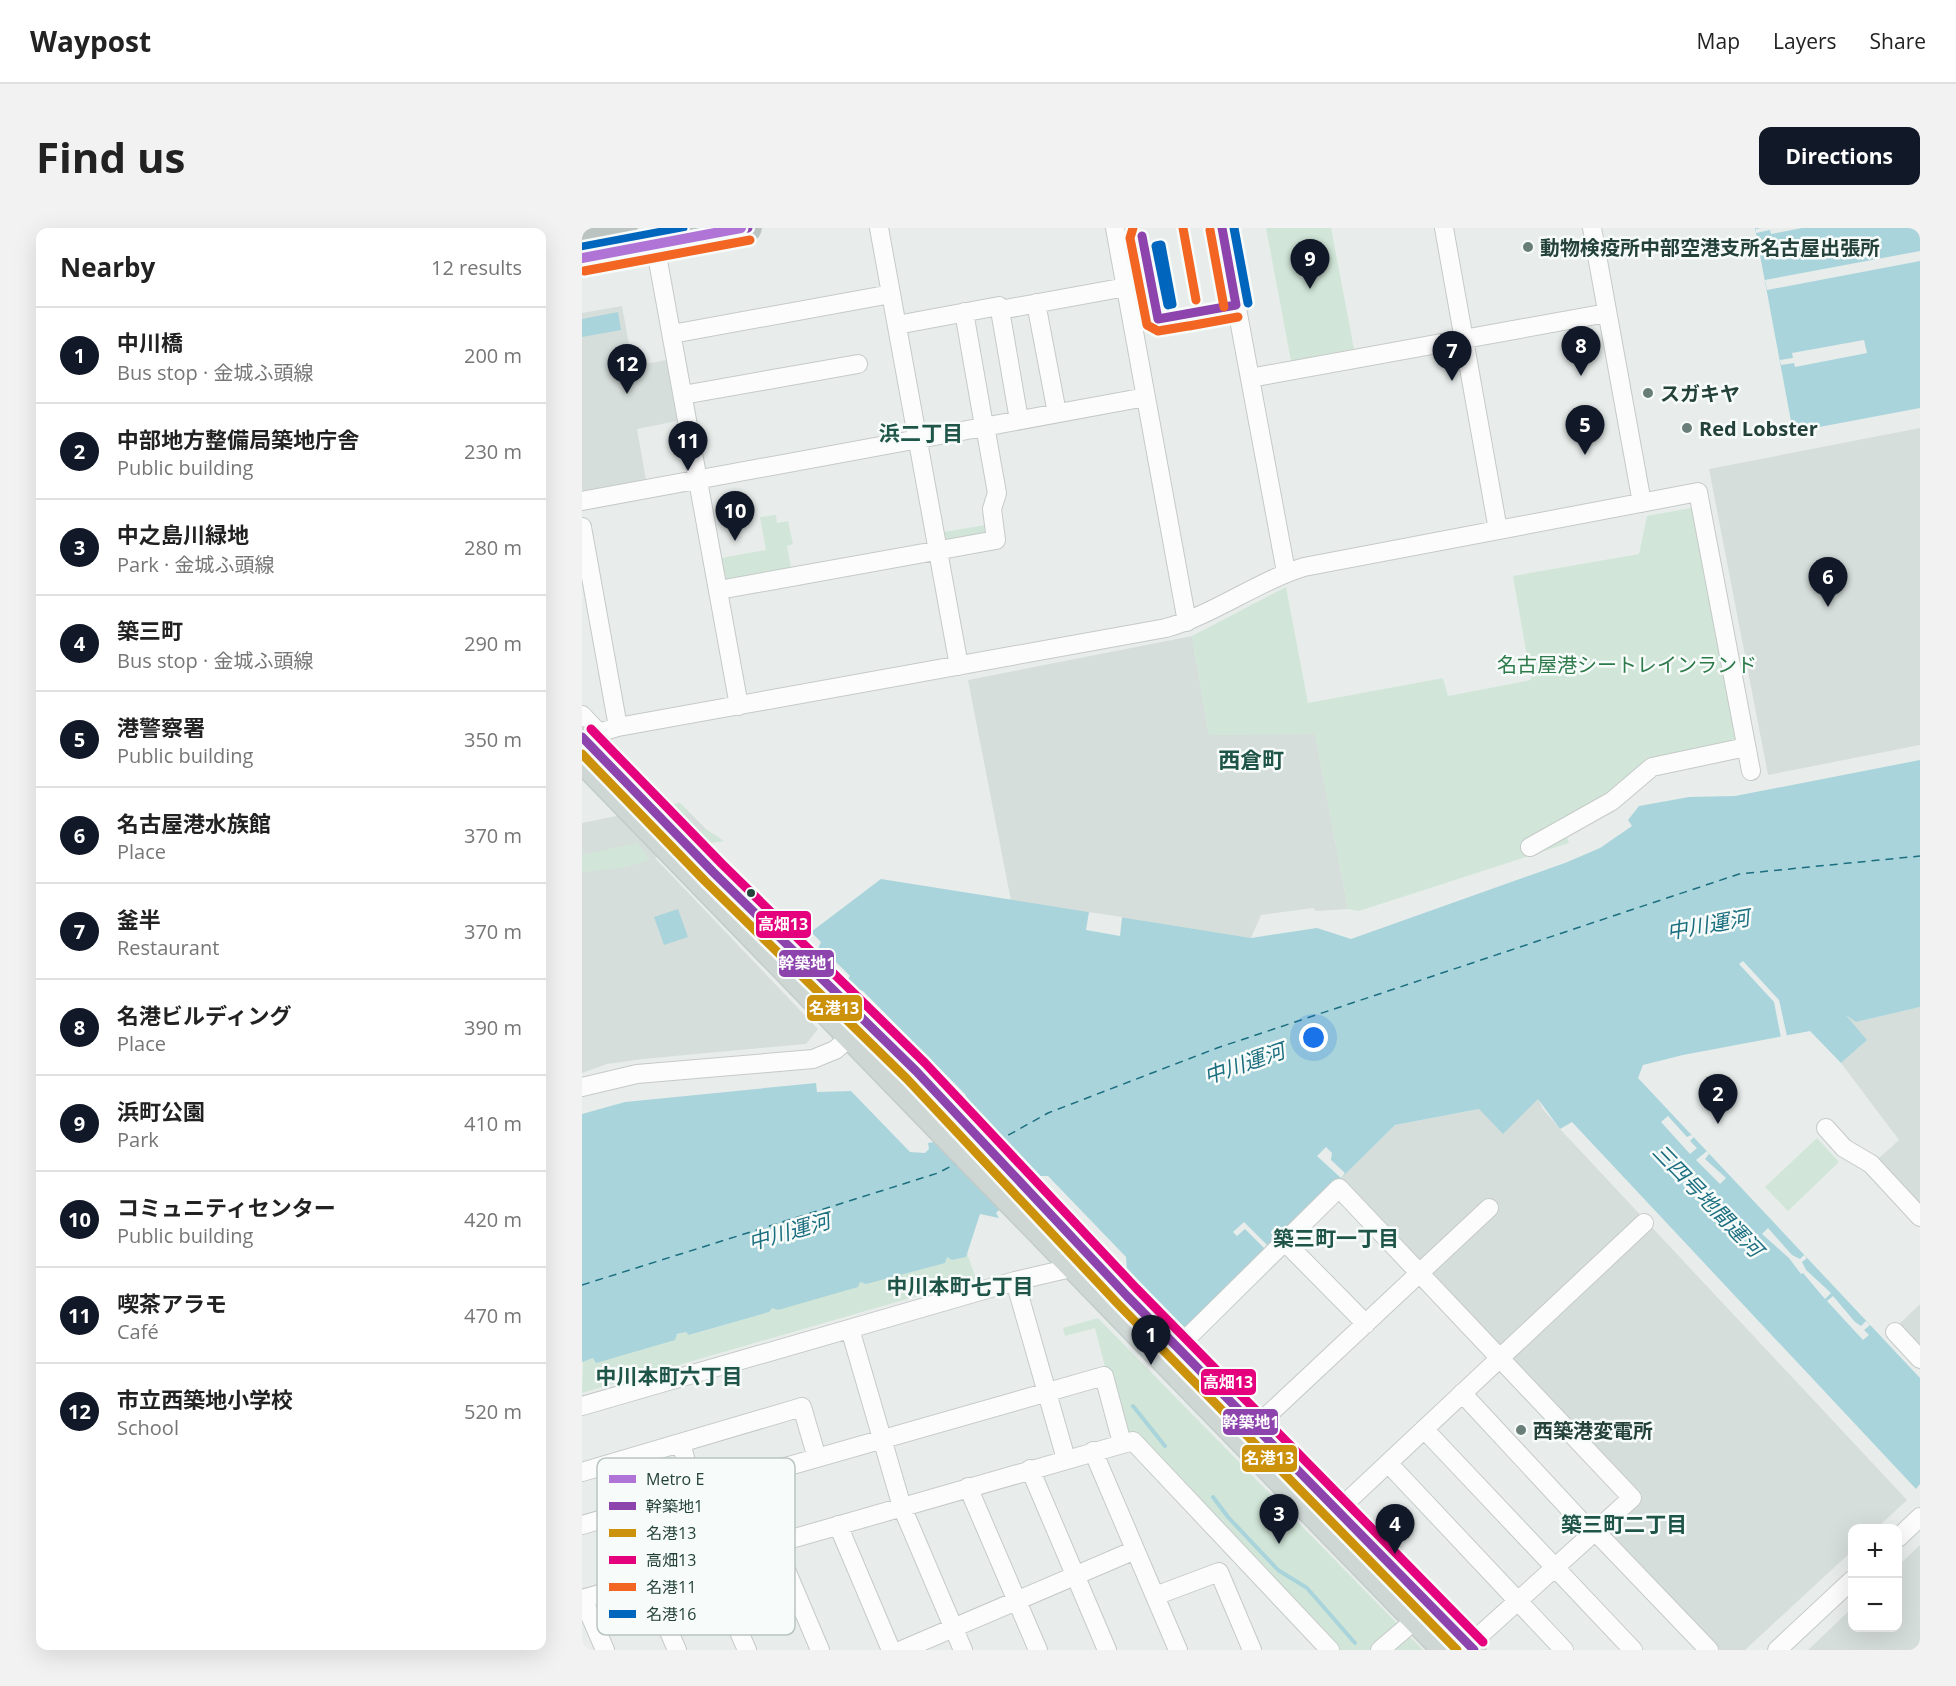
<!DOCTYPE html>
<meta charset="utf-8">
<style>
body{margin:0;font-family:"Open Sans","Noto Sans JP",sans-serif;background:#f2f2f2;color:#222}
.controls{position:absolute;right:18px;bottom:18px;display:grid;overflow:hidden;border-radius:12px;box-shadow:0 6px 24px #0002}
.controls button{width:54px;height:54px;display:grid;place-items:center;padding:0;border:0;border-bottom:2px solid #e0e0e0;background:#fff;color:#222;font:30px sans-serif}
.you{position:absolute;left:732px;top:810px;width:21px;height:21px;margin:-15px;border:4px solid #fff;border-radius:50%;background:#1a73e8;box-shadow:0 0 0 9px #1a73e833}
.badge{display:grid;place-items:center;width:39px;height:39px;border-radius:50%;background:#111827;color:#fff;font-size:20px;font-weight:700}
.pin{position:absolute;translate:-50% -50px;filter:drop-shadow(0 2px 3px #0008)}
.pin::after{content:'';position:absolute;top:32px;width:21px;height:18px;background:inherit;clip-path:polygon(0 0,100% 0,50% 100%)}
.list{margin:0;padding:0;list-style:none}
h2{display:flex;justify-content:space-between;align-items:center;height:78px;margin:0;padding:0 24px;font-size:26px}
h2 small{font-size:20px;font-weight:400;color:#767676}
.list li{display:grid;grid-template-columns:39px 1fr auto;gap:18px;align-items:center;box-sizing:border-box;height:96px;padding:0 24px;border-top:2px solid #e0e0e0}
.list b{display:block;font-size:22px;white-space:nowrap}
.list p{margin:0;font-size:20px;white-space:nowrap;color:#767676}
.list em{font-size:20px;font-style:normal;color:#767676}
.map{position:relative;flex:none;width:1338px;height:1422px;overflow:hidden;border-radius:12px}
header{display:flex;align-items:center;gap:36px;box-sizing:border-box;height:84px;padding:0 30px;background:#fff;border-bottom:2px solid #e0e0e0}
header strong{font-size:28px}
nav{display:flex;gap:33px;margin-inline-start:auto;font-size:21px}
.intro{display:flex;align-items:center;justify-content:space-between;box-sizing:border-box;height:144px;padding:0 36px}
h1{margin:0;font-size:42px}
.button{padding:15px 27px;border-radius:12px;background:#111827;color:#fff;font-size:21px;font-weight:700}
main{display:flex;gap:36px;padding:0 36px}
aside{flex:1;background:#fff;border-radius:12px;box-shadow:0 6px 24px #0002}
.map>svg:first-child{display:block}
.built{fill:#d6dedb}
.green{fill:#d1e6d8}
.water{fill:#a9d4db}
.pier{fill:#e8edeb}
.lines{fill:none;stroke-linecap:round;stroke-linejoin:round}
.stream{stroke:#a9d4db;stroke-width:4}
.ferry{stroke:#1c6f80;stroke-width:1.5;stroke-dasharray:8 6;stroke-linecap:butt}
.minor-casing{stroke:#c5cac8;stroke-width:20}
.major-casing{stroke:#c3ccc9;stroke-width:25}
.highway-casing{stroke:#c3ccc9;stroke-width:28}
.minor{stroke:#fcfcfc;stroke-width:18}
.major{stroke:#cfd7d5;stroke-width:22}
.highway{stroke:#bcc4c2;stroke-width:26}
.major-bridge-casing{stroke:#c3ccc9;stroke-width:25;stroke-linecap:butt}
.major-bridge{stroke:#cfd7d5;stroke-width:22}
.bus-1-casing{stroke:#f7fbf9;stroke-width:14}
.bus-2-casing{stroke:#f7fbf9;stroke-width:14}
.bus-3-casing{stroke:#f7fbf9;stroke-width:14}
.bus-4-casing{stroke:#f7fbf9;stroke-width:14}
.bus-5-casing{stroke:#f7fbf9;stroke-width:14}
.bus-1{stroke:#8e44ad;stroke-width:9}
.bus-2{stroke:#cd920c;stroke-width:9}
.bus-3{stroke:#e5007d;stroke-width:9}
.bus-4{stroke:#f26522;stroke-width:9}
.bus-5{stroke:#0065bd;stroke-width:9}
.metro-1-casing{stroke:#f7fbf9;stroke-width:15}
.metro-1{stroke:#b074d6;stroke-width:10}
.poi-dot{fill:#697e78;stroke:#f7fbf9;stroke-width:2}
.bus-dot{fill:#24423a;stroke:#f7fbf9;stroke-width:2}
.labels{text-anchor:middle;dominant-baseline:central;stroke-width:5;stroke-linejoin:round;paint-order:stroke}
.poi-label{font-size:20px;font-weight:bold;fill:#24423a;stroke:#f7fbf9;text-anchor:start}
.park-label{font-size:20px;fill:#2d7a4b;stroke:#f7fbf9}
.neighbourhood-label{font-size:21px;font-weight:bold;fill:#1f5548;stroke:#f7fbf9}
.water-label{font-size:21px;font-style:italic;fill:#1c6f80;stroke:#f7fbf9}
.quarter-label{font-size:22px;font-weight:bold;fill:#1f5548;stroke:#f7fbf9}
.key{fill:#f7fbf9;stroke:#b8c4c0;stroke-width:1.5}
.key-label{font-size:16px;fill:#24423a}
.line-badge{stroke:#f7fbf9;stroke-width:2}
.badge-label{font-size:16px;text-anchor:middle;font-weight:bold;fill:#fff}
</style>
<header>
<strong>Waypost</strong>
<nav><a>Map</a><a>Layers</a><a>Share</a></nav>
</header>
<div class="intro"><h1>Find us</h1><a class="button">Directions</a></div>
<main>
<aside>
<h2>Nearby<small>12 results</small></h2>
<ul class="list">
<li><span class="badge">1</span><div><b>中川橋</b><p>Bus stop · 金城ふ頭線</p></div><em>200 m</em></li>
<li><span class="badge">2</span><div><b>中部地方整備局築地庁舎</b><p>Public building</p></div><em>230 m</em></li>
<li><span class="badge">3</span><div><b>中之島川緑地</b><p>Park · 金城ふ頭線</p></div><em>280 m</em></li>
<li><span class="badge">4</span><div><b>築三町</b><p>Bus stop · 金城ふ頭線</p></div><em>290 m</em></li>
<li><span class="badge">5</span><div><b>港警察署</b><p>Public building</p></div><em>350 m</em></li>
<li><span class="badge">6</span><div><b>名古屋港水族館</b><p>Place</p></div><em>370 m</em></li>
<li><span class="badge">7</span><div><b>釜半</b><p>Restaurant</p></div><em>370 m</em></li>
<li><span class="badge">8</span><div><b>名港ビルディング</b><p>Place</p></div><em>390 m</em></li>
<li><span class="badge">9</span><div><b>浜町公園</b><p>Park</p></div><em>410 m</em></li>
<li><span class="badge">10</span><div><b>コミュニティセンター</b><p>Public building</p></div><em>420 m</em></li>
<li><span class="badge">11</span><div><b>喫茶アラモ</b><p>Café</p></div><em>470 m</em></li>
<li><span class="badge">12</span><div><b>市立西築地小学校</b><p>School</p></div><em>520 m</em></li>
</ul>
</aside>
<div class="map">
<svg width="1338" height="1422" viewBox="0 0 1338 1422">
<rect width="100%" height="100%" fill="#e8edeb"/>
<!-- built -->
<path class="built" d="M40,78L51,138L85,132L95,193L55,201L64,252L0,263V85Z
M1338,200V517L1186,547L1127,241Z
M610,408L627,507L733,505L766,681L734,683L731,680L679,687L669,710L429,673L386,452Z
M98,575L125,602L142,613L119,616L73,630L236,801L224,816L61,831L25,836L0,845V595Z
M1338,779V976L1296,931L1317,912L1259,835L1285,812L1264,787L1266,786L1274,794Z
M956,870L961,881L978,901L1325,1272L1295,1300H1270V1323L1163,1422H1138L1029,1305L1060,1271L759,950L813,897Z
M1338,1076V1123L1315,1098Z
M1338,1317V1422H1226L1270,1380V1400H1316V1338Z"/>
<!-- green -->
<path class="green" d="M684,0H749L772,121L709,133Z
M1114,279L1159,513L1071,532L983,603L987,615L777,683L766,681L733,506L627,507L610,408L704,359L726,475L861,450L866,468L949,452L931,348L1057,326L1065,288Z
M194,287L195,295L206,293L211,316L205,318L210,345L143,357L139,330L184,322L178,289Z
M409,296L411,305L365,318L362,304Z
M98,575L108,585L92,589L82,578Z
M125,602L142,613L119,616L107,603Z
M55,615L68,631L45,639L0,644V627Z
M1235,910L1257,934L1206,983L1183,959Z
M385,1025L394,1051L0,1165L1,1133L104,1104L108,1107L186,1084L190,1080L365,1029L371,1032L384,1029Z
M516,1090L841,1422H755L541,1209L513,1100L483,1108L481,1100Z"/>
<!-- water -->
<path class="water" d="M1173,0H1338V180L1211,204Z
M36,84L39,102L0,109V91Z
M1338,532V779L1274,794L1264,787L1285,812L1259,835L1228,803L1101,827L1061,837L1056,850L1338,1150V1256L1334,1261L990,894L978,901L956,871L921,906L897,881L813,897L607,1100H601L545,1042L544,1029L466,948H451L414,985L417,990L398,986L384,1029L370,1032L365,1029L363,1035L284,1056L278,1054L276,1059L196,1082L190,1080L187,1084L107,1107L104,1104L95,1106L93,1112L14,1135L11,1130L0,1134V886L43,874L234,855L235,864L269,863L328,924L343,925L347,921L346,915L352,914L386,881L387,875L383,866L281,763L274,761L265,752L268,748L252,732H246L236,721L239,714L229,704L299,651L669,710L735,700L769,711L983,635L1018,620L1050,598L1046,592L1057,578L1107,569L1153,568Z
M96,681L106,709L82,717L72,689Z"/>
<!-- pier -->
<path class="pier" d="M1179,0H1220L1189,6L1188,2L1174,5V1Z
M1338,23V33L1185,62L1183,52Z
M1282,112L1285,125L1213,139L1212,135L1199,137L1198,132L1211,130L1210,125Z
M507,684L540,689L538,708L504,702Z
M1161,733L1197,772L1205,808L1199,810L1192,774L1157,736Z
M1086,888L1105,909L1109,907L1112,909L1108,913L1115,920L1108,926L1079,894Z
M744,919L750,925L749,932L763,945L759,950L735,928Z
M1125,923L1127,926L1123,931L1144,950L1138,956L1114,932Z
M662,994L688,1020L685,1023L663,1001L655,1008L651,1004Z
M1186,1000L1210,1027L1218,1031L1222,1027L1225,1030L1220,1034L1224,1042L1249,1065L1243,1071L1221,1045L1219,1046L1207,1030L1180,1006Z
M1251,1068L1273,1094L1279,1098L1284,1093L1288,1097L1282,1102L1287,1107L1281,1112L1245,1073Z"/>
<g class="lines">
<!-- stream -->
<path class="stream" d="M551,1178L583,1218
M631,1269L646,1289L696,1342L725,1360L773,1415"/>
<!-- ferry -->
<path class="ferry" d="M414,914L466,885L635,820L1157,646L1338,628
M0,1057L356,945L375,935"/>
<defs>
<path id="minor" d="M70,0L157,478
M297,0L377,438
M533,0L605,394
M640,0L704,344
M862,0L916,302
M1010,0L1060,275
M454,75L475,185
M418,82L437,192
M382,84L402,198
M315,97L417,78L418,82L544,59
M90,106L309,66
M668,150L1025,85
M101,167L276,136
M0,273L564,169
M0,299L36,499
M137,362L414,312L410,281L415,265L403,198
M0,487L16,504
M0,510L36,499L584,400C633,386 674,354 722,339L1116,264L1169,543
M948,619L1030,573L1070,539L1164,519
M0,859L55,846L231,831L253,822L278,801
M1244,900L1262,920L1289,936L1338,989
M703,1014L784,1096
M433,1053L484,1231
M268,1101L320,1279L381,1422
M1313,1104L1338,1131
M596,1119L757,960L1050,1270L887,1417
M880,1165L1010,1305
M0,1178L433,1053L489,1040L500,1035
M673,1199L907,980
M842,1201L1051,1422
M99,1215L131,1333
M511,1223L596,1422
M806,1235L982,1422
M448,1241L525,1422
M0,1244L220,1179L235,1230
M386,1259L456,1422
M755,1283L1062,995
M0,1297L522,1148L540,1215
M256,1297L309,1422
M1013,1303L1127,1422
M1316,1310L1338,1289
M193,1316L238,1422
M127,1335L165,1422
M65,1353L95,1422
M573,1368L637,1344L670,1422
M0,1371L551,1213L748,1422
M1,1371L23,1422
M320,1422L553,1322
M798,1422L832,1393
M1195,1422L1270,1352"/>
<path id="major" d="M0,534L861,1422
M131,644L334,843L545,1068L892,1422"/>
<path id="highway" d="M0,8L42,0
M0,31L166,0"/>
</defs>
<!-- minor casing -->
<use href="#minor" class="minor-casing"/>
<!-- major casing -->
<use href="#major" class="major-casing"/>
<!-- highway casing -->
<use href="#highway" class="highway-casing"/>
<!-- minor -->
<use href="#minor" class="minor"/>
<!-- major -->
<use href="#major" class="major"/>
<!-- highway -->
<use href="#highway" class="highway"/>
<defs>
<path id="major-bridge" d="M0,509L131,644"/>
</defs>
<!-- major-bridge casing -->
<use href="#major-bridge" class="major-bridge-casing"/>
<!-- major-bridge -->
<use href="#major-bridge" class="major-bridge"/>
<defs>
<path id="bus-1" d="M640,0L654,77
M560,8L576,91L654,77
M0,31L166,0
M0,509L131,644L334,843L545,1068L892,1422"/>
<path id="bus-2" d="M0,526L123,653L325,851L536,1076L875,1422"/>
<path id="bus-3" d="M9,501L140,636L343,835L554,1060L901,1414"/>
<path id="bus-4" d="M551,0L548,10L565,97L576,103L606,98
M601,0L614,72
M628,2L642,79
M2,43L168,12
M607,98L656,89"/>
<path id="bus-5" d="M652,0L666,75
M579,17L590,76L586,77L574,18Z
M0,19L101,0"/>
</defs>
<!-- bus-1 casing -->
<use href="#bus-1" class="bus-1-casing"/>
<!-- bus-2 casing -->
<use href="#bus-2" class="bus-2-casing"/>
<!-- bus-3 casing -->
<use href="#bus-3" class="bus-3-casing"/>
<!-- bus-4 casing -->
<use href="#bus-4" class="bus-4-casing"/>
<!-- bus-5 casing -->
<use href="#bus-5" class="bus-5-casing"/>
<!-- bus-1 -->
<use href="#bus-1" class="bus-1"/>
<!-- bus-2 -->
<use href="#bus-2" class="bus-2"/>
<!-- bus-3 -->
<use href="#bus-3" class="bus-3"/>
<!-- bus-4 -->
<use href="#bus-4" class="bus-4"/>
<!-- bus-5 -->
<use href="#bus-5" class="bus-5"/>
<defs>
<path id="metro-1" d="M0,30L159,0"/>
</defs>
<!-- metro-1 casing -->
<use href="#metro-1" class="metro-1-casing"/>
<!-- metro-1 -->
<use href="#metro-1" class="metro-1"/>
</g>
<!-- markers -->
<g class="poi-dot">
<circle cx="946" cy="19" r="6"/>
<circle cx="1066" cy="165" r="6"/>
<circle cx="1105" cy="200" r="6"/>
<circle cx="939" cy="1202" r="6"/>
</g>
<circle class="bus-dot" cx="169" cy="665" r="5"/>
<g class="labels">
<!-- poi labels -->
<g class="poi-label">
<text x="958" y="19">動物検疫所中部空港支所名古屋出張所</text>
<text x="1078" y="165">スガキヤ</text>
<text x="1117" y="200">Red Lobster</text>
<text x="951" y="1202">西築港変電所</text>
</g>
<!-- park labels -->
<g class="park-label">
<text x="1045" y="436">名古屋港シートレインランド</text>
</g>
<!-- neighbourhood labels -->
<g class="neighbourhood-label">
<text x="339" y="205">浜二丁目</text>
<text x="754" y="1010">築三町一丁目</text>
<text x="378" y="1058">中川本町七丁目</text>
<text x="87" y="1148">中川本町六丁目</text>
<text x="1042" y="1296">築三町二丁目</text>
</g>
<!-- water labels -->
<g class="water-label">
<text transform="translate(1126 696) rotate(-10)">中川運河</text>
<text transform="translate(662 835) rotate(-19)">中川運河</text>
<text transform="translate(1126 972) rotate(46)">三四号地間運河</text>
<text transform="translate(207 1003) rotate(-16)">中川運河</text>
</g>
<!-- quarter labels -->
<g class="quarter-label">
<text x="669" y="531">西倉町</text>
</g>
</g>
<!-- legend -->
<rect x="15" y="1230" width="198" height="177" rx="9" class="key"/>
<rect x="27" y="1247" width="27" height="8" fill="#b074d6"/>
<rect x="27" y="1274" width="27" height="8" fill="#8e44ad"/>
<rect x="27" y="1301" width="27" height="8" fill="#cd920c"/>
<rect x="27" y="1328" width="27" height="8" fill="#e5007d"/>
<rect x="27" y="1355" width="27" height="8" fill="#f26522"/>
<rect x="27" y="1382" width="27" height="8" fill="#0065bd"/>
<g class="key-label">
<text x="64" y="1257">Metro E</text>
<text x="64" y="1284">幹築地1</text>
<text x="64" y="1311">名港13</text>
<text x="64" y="1338">高畑13</text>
<text x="64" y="1365">名港11</text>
<text x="64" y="1392">名港16</text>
</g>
<g class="line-badge">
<rect x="173" y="682" width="57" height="29" rx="6" fill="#e5007d"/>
<rect x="196" y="721" width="57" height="29" rx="6" fill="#8e44ad"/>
<rect x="224" y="766" width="57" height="28" rx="6" fill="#cd920c"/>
<rect x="618" y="1140" width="57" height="28" rx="6" fill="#e5007d"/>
<rect x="640" y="1180" width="57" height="28" rx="6" fill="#8e44ad"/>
<rect x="659" y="1216" width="57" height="29" rx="6" fill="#cd920c"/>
</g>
<g class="badge-label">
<text x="201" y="702">高畑13</text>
<text x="225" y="741">幹築地1</text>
<text x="252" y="786">名港13</text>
<text x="646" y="1160">高畑13</text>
<text x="669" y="1200">幹築地1</text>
<text x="687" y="1236">名港13</text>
</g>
</svg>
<div class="controls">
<button>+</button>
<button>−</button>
</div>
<div class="you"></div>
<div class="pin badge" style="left:569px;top:1137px">1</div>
<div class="pin badge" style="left:1136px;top:896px">2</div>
<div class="pin badge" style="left:697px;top:1316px">3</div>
<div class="pin badge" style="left:813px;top:1326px">4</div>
<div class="pin badge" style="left:1003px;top:227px">5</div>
<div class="pin badge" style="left:1246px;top:379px">6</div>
<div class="pin badge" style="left:870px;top:153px">7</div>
<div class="pin badge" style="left:999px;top:148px">8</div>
<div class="pin badge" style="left:728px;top:61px">9</div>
<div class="pin badge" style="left:153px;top:313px">10</div>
<div class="pin badge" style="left:106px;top:243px">11</div>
<div class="pin badge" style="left:45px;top:166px">12</div>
</div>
</main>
